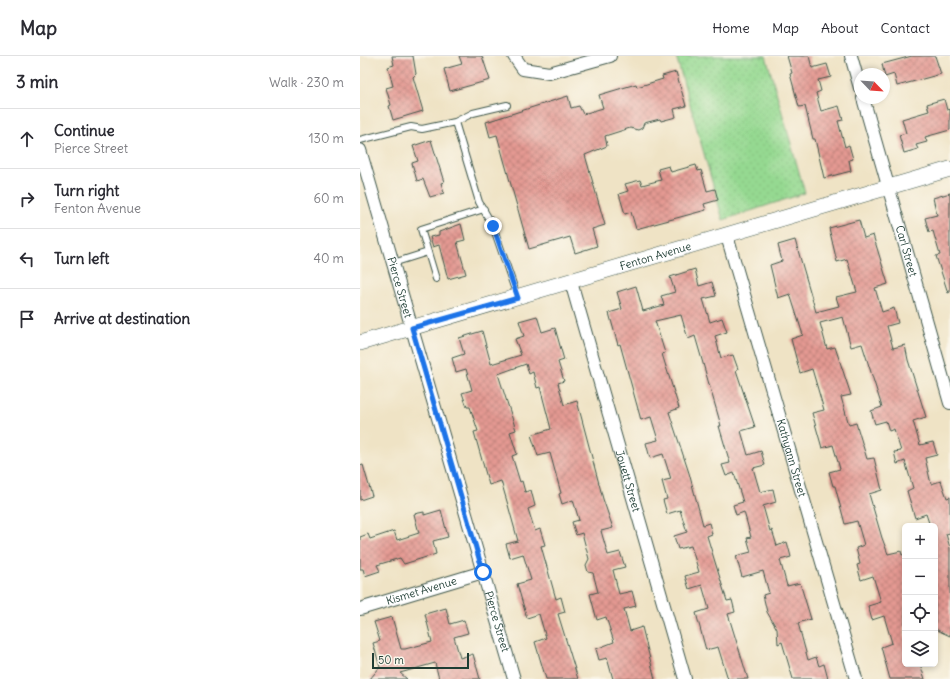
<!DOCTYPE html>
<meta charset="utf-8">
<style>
body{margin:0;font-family:Delius,sans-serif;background:#f7f7f7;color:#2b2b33}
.controls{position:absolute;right:12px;bottom:12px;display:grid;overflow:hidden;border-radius:6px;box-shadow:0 2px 6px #0003}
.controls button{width:36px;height:36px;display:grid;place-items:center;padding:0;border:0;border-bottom:1px solid #e1e1e2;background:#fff;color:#2b2b33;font:20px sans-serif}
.compass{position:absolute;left:494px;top:12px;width:36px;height:36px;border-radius:50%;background:#fff;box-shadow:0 2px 6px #0003;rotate:115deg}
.scale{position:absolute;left:12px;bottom:10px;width:97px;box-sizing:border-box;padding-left:4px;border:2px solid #1f3d34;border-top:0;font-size:11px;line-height:14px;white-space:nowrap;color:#1f3d34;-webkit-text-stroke:3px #fbf7ec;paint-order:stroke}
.stop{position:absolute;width:12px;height:12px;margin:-9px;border:3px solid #1a73e8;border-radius:50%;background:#fff}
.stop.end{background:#1a73e8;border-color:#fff;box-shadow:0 1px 4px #0008}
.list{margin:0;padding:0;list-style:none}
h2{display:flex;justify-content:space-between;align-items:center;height:52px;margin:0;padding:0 16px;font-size:17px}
h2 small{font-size:13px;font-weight:400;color:#7c7c81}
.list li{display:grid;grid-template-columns:26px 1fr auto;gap:12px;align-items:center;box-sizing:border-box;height:60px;padding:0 16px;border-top:1px solid #e1e1e2}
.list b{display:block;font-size:15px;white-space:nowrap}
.list p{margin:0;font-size:13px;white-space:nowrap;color:#7c7c81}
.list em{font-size:13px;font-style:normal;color:#7c7c81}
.icon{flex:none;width:22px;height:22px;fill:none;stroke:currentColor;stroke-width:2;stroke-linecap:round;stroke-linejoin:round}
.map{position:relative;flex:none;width:590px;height:623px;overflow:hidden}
header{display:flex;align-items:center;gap:24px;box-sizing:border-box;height:56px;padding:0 20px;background:#fff;border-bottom:1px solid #e1e1e2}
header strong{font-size:19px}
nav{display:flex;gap:22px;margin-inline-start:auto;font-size:14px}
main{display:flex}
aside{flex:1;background:#fff}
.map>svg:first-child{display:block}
.grass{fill:url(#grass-dots);stroke:#5a8b62}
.building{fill:url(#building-cross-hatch)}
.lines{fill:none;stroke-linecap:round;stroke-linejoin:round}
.service-casing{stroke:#3e564a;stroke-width:8}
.minor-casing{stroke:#3e564a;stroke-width:14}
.tertiary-casing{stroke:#3e564a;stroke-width:16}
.service{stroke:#fff;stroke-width:6}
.minor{stroke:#fff;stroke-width:12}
.tertiary{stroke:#fff;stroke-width:15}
.route{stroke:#1a73e8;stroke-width:5}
.labels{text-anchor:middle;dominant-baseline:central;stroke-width:3.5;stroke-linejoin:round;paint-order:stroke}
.street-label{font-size:11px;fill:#1f3d34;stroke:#fbf7ec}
</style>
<header>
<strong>Map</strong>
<nav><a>Home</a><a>Map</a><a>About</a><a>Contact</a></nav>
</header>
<main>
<aside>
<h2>3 min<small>Walk · 230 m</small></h2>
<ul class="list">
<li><svg class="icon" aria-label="ahead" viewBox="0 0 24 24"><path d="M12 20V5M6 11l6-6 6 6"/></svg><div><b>Continue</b><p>Pierce Street</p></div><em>130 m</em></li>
<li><svg class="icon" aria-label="right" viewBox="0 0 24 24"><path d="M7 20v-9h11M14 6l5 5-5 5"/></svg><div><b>Turn right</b><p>Fenton Avenue</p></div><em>60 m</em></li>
<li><svg class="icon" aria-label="left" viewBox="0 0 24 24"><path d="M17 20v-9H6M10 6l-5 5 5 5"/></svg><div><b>Turn left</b></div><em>40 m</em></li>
<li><svg class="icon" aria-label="arrive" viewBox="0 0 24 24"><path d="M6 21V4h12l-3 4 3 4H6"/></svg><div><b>Arrive at destination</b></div></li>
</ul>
</aside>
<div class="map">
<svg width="590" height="623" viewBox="0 0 590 623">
<defs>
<pattern id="grass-dots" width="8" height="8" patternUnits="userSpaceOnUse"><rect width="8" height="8" fill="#95d991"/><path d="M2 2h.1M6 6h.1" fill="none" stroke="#80bb7e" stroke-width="1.8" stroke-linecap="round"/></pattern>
<pattern id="building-cross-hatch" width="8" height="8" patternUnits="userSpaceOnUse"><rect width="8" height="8" fill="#e49992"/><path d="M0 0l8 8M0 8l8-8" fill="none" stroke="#b87e78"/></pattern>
</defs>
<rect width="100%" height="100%" fill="#fbf7ec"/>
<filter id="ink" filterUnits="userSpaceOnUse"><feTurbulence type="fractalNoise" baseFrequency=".025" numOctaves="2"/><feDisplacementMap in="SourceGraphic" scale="8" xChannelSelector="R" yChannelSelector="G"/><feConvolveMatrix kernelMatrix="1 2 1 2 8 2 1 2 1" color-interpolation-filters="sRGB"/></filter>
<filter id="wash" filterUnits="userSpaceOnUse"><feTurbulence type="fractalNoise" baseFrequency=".012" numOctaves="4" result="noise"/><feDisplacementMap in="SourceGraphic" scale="16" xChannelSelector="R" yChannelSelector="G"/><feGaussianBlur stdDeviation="0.9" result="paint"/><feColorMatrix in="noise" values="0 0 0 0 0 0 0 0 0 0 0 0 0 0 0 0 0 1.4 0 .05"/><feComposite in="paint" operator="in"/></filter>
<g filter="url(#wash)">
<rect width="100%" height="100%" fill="#efe3c5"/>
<!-- grass -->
<path class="grass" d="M316,0H406L445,137L363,164Z"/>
<g id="blocks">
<!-- building -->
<path class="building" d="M32,0H53L56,18L53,21L63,55L33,64L29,50L31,49L26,32L33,30L28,11L34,9Z
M99,0H122L130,24L90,35L84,13L102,8Z
M427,0H449L452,12L467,8L471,21L458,24L461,35L456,37L461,55L479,50L483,64L478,65L485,91L489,89L493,103L489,104L491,115L464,122L455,83H453L445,50L439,51L430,18L432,17Z
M552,0H575L581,18L537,30L534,18L525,21L522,8Z
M316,16L326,50L314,53L316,61L301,65L300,63L284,67L282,72L278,74L270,72L245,80L247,90L225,99L245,169L232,173L237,190L215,197L210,181L169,193L137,79L130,81L126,66L208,40L211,52L219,50L223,58L243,52L239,39L276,28L277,31L303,23L302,20Z
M584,43L587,54L590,53V74L565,81L567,86L556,89L558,93L544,97L539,79L546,77L542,63L569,55L567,48Z
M71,84L84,126L81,127L84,137L70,141L63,123L57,125L52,107L58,105L53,90Z
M336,109L338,115L341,114L347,135L355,133L358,144L344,148L346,154L276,173L271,156L265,158L259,138L268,135L265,128L280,124L282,129L301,124L298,113L309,110L311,116Z
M590,137V236L588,237L576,200L580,199L573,175L569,176L565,162L577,159L573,142Z
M499,164L504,182L513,179L528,228L515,232L522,256L534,252L538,267L527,270L533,292L545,289L548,304L566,361L553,365L560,389L573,386L577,399L565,402L571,428L581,425L587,442L590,441V477L586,478L590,492V580L575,573V470H570L566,458L555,462L547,435L553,432L545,405L537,408L534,396L541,395L534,373L529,375L526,365L515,368L511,355L522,351L502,288L491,291L483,261L460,267L467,293L475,291L491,339L481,341L489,369L496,367L507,403L514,402L522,434L509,438L522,482L528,498L541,495L542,499L545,498V608H560L565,623H530L521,591L532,587L524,560L512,564L508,550L521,546L513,520L501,524L497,509L500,508L496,492L504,489L497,465L485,468L475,430H473L469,416L480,413L473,389L462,392L452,357L464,354L457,330L452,313L440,317L431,283L443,279L430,238L418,242L410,209L422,205L418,189L435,184L456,256L479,250L476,241L497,236L487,203L477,206L469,172Z
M101,168L105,184L97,186L106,218L88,223L79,189L73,191L70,181L79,179V176Z
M335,213L339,230L352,226L356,240L343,243L350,266L362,262L367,276L355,280L361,302L373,299L378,313L376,314L395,371L381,375L388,399L401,395L405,409L393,412L400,436L413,433L416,446L403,450L410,475L412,474L417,490L427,486L431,501L420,504L427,530L440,527L451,563L438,567L448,604L456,601L459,610L464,608L468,623H433L422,586L418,588L417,573L407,556L403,539L409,537L403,515L382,521L376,500L391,496L387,482L391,481L384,456L376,459L373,449L383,446L374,417L366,420L362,409L370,407L359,370H361L358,359L335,280L328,283L321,259L295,265L305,297L302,298L319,352L309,356L329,417L343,469L349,467L352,478L347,480L367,545L372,544L375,556L368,558L388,623H368L358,591L346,594L336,557L349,553L342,529L329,533L325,520L339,516L331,490L318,493L314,480L327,476L320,454L307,458L303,444L307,443L302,425L311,423L303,398L290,402L286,387L298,384L291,361L281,364L260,288L258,289L249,257L262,253L257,236L276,230L283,255L304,249L301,240L315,236L310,221Z
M177,260L182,276L195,272L204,304L198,306L204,325L198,327L204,349L217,345L243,443L253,472L241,475L248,499L260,496L265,511L253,514L259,538L272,535L276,550L264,553L270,575L282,571L295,623H253L247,602L239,604L236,593L254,586L246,561L237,564L230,538L238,536L233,517L228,516L226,509L229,503L222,477L216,479L212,466L219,464L213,444L202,448L199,438L201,437L190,397L178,400L171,379L191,373L180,331L177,332L173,316L169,318L166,308L138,318L156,374L150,376L157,398L152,400L160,426L162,425L165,436L171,434L175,450L168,453L175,475L180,473L185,489L181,490L196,543L201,541L205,556L198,558L218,623H186L175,586L186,582L179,558L167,562L157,528L171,524L163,498L150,502L146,488L158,485L148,449L141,425L129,429L114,376L118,375L110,351H107L102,337L112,334L106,313L96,316L92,302L104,298L99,282L122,275L131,308L161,299L155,283L164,280L159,265Z
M3,409L12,440L0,444V410Z
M81,454L88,481L73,485L76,498L44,508L40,502L17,509L20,515L5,520L3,513H0V481L8,478L10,483L34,475L37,484L59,477L54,458L64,456V459Z
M86,552L90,568L104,564L108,577L94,581L100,602L113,598L120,623H79L75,607L40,617L47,623H10L20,611L13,587L20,585L14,566L32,561L41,593H45L72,586L65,558Z"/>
</g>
</g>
<g filter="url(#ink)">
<use href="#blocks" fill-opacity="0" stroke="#3e564a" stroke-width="1"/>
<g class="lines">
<defs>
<path id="service" d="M95,66L113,57L147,49
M0,84L51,71L62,73L95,66L119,146L133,170L157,240
M33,207L68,196
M76,223L61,173L124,153"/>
<g id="minor">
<path d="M154,0L163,13L189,17L250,0"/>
<path d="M491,0L500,32"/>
<path id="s1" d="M503,42L590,347"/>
<path id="s2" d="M0,94L154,623"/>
<path id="s3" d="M367,180L496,623"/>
<path id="s4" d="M211,226L325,623"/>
<path id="s5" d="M0,553L123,516"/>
</g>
<g id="tertiary">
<path id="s6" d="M0,287L590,113"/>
</g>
</defs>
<!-- service casing -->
<use href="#service" class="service-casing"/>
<!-- minor casing -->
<use href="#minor" class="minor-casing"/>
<!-- tertiary casing -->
<use href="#tertiary" class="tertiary-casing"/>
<!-- service -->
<use href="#service" class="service"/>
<!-- minor -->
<use href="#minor" class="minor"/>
<!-- tertiary -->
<use href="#tertiary" class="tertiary"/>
</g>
</g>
<g class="lines" filter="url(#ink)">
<!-- route -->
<path class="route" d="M123,516L52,272L158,242L133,170"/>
</g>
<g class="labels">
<!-- street labels -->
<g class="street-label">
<text stroke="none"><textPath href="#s1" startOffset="159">Carl Street</textPath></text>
<text stroke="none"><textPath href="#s6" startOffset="308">Fenton Avenue</textPath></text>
<text stroke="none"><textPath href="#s2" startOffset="143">Pierce Street</textPath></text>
<text stroke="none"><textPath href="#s3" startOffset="231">Kathyann Street</textPath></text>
<text stroke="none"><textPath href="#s4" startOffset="207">Jouett Street</textPath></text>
<text stroke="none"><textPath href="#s5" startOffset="64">Kismet Avenue</textPath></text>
<text stroke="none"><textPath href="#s2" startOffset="491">Pierce Street</textPath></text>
</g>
</g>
</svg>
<div class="controls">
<button>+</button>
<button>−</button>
<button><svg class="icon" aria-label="locate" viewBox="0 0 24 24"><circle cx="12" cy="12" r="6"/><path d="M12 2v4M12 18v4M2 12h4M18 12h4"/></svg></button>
<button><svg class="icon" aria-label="layers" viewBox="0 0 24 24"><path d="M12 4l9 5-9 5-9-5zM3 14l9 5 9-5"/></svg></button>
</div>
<svg class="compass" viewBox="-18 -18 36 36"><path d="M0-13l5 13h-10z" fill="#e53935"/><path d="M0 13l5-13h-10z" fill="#7c7c81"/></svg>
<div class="scale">50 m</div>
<div class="stop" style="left:123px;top:516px"></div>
<div class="stop end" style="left:133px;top:170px"></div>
</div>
</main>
